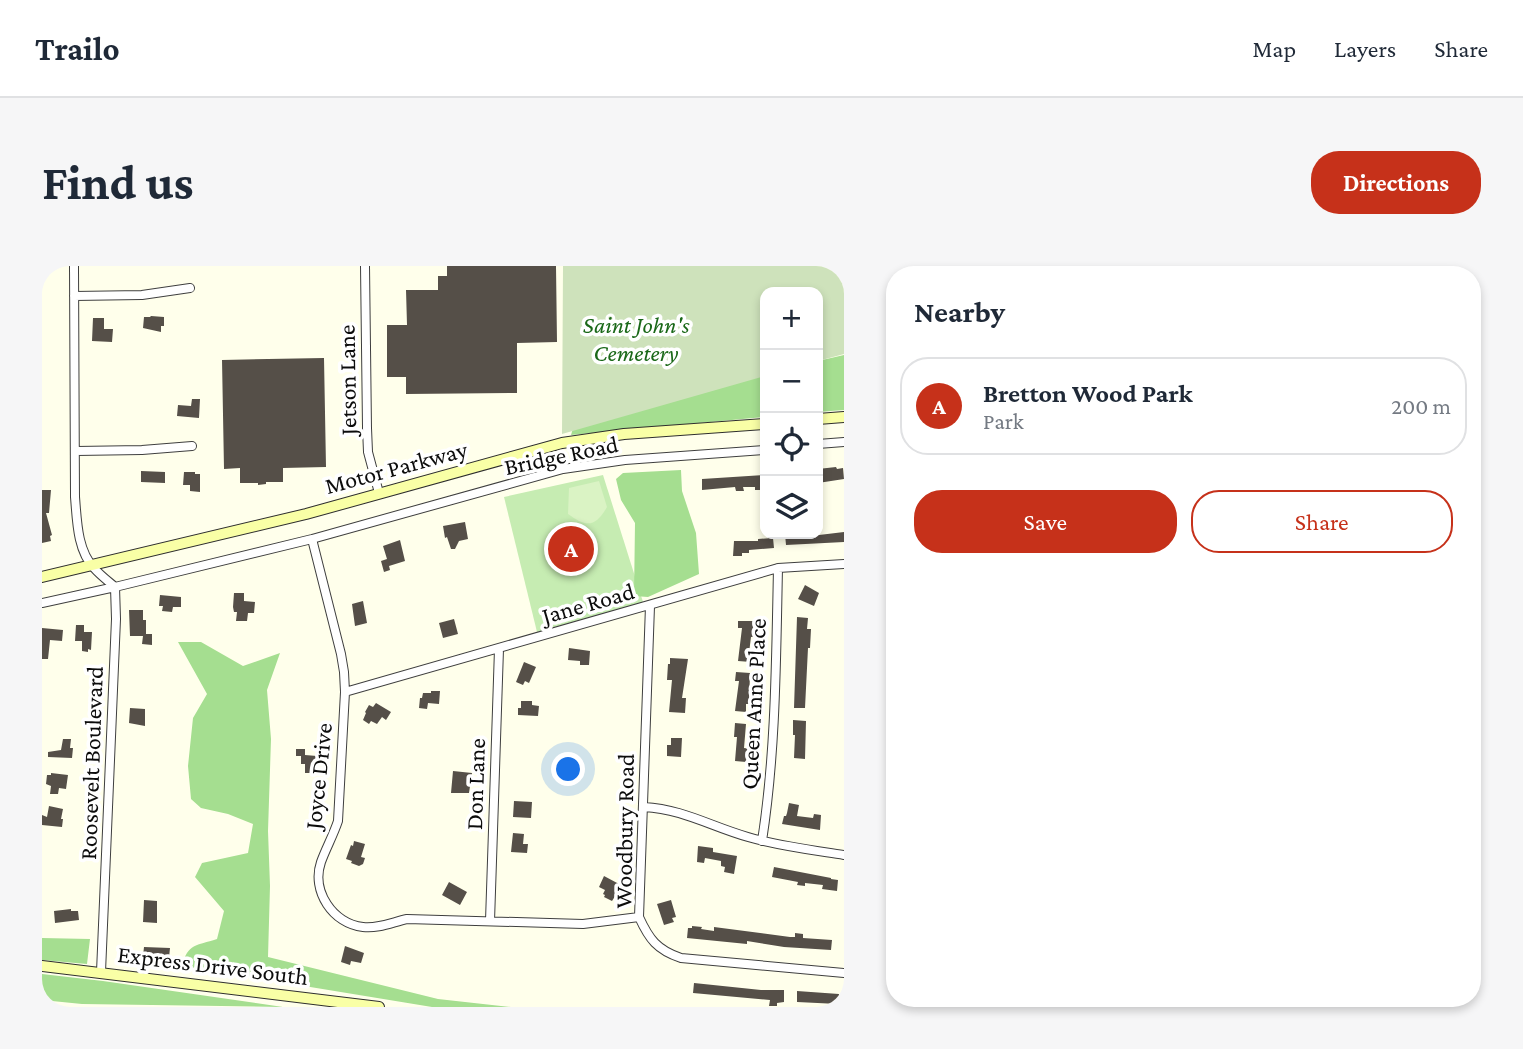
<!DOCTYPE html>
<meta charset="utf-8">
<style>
body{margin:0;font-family:"Crimson Pro",serif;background:#f6f6f7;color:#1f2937}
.controls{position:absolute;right:21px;top:21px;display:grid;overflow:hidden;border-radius:14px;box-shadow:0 4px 10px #0003}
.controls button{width:63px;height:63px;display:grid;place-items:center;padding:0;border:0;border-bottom:2px solid #e0e1e3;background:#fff;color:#1f2937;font:35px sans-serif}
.you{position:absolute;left:527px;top:504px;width:24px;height:24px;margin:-18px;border:5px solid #fff;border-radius:50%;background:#1a73e8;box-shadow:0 0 0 10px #1a73e833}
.badge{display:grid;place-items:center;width:46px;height:46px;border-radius:50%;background:#c6311a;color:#fff;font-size:23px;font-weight:700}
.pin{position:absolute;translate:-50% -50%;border:4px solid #fff;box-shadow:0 2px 7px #0006}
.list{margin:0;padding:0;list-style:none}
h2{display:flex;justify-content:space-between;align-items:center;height:91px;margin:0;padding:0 28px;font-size:30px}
h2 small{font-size:23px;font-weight:400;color:#747a83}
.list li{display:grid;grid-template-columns:46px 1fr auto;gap:21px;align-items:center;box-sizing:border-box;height:98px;margin:0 14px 14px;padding:0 14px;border:2px solid #e0e1e3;border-radius:28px}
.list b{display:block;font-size:26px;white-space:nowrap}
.list p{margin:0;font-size:23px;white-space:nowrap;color:#747a83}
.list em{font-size:23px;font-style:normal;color:#747a83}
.actions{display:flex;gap:14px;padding:21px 28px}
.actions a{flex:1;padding:16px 0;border:2px solid #c6311a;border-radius:28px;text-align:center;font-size:24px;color:#c6311a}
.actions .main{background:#c6311a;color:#fff}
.icon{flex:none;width:38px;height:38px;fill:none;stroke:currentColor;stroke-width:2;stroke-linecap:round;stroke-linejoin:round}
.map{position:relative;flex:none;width:802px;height:741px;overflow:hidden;border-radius:28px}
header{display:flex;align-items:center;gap:42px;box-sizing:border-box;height:98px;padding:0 35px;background:#fff;border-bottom:2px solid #e0e1e3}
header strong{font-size:33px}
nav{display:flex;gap:38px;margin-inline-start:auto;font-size:24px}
.intro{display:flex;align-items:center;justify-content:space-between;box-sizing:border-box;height:168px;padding:0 42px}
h1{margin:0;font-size:49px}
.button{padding:18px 32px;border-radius:28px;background:#c6311a;color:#fff;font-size:24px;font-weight:700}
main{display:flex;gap:42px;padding:0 42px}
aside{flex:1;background:#fff;border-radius:28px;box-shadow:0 4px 10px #0003}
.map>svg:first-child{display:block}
.green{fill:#c6ecb2}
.forest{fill:#a5de90}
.cemetery{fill:#cee2bb}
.pitch{fill:#daf3c4}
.building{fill:#554f48}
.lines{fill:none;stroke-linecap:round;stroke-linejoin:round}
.minor-casing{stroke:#3f3f3f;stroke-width:10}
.secondary-casing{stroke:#2e2e2e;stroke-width:12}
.minor{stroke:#fff;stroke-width:8}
.secondary{stroke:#f9ffa6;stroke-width:10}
.labels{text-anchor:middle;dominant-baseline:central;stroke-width:7;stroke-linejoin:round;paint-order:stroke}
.park-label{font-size:24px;font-style:italic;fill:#1a6818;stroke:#fff}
.street-label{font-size:24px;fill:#0c0c0c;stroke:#fff}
</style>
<header>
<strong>Trailo</strong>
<nav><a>Map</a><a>Layers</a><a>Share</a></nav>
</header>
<div class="intro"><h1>Find us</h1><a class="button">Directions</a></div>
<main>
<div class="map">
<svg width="802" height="741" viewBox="0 0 802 741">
<rect width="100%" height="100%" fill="#ffffeb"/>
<!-- green -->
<path class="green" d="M561,209L601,336L495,366L462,231Z"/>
<!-- forest -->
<path class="forest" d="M802,89V144L776,146V95Z
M723,109V151L529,169L532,159Z
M639,204L640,225L654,267L657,308L606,331L592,330L593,257L579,234L574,213L581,207Z
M136,376H159L201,400L238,387L225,424L229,473L226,565L228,620L226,691L396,733L469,741H390L140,700C146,677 154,680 175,673L182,645L153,611L160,597L206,587L211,558L186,548L159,542L149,533L146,500L151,452L165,428Z
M0,672L48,673L45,698L0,694Z
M0,708L61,715L241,741L40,738L0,734Z"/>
<!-- cemetery -->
<path class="cemetery" d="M521,0H802V88L776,95V26H723V110L520,168Z"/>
<!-- pitch -->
<path class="pitch" d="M557,215L565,241C553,262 544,261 526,248L527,222Z"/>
<!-- building -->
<path class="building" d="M405,0H514L515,76L475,77V127L364,128V111H345V59H365L364,24H396V10H405Z
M109,50L122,51V60H119V66L101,62L102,51H108Z
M51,52H62V63H71L70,76L50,75Z
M282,92L284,201L241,202V216H224V218L216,219V217H198V202L182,203L180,94Z
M150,133H158L157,152L135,150L136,139L149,140Z
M794,201L795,203L801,202L802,213L776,217V203Z
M99,205L123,206V217L99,216Z
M142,206H153V208H158V226L148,225V219H141Z
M723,209V219L720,220V224H713V221H701L702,225H694L693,221L660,224V213Z
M0,224H9L7,247H4L10,269L8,270L9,275L0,277Z
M423,256L426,273L417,275L413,283H409L405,271L403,272L401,260Z
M802,266V276L744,279L743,268L777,269Z
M731,272L732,282L707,284V287H700V290H691L692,275H716V273Z
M358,274L363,295L347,300L348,304L342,306L339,295L345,293L341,280Z
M763,319L777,327L772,340L756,333Z
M192,327H202V335L213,336L212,347H206L205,355H194L195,346H192L191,341Z
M118,329L139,331V341H131L130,346L120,345L121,340H117Z
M321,335L325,357L313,360L310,338Z
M87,344H101V354H104V368H110V379L100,378L101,370H88Z
M755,351L766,352L765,363H769L768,382H766L763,442H752Z
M412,353L416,368L401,372L397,357Z
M696,355H712L711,371H709L707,387H710L709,396L696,395L700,362H696Z
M34,359H42V366H50L49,384L46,383V386L40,385V375H33Z
M0,362L21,364L20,375L8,374L6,393H0Z
M527,382L548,385L547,399H538V395L526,394Z
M628,392L646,393L640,432H644L643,447L627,446L630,414H625L626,398H628Z
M482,396L494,401L487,417L483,415L481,419L474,416Z
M694,406L708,407L707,438H704V446L693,445L697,415H693Z
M389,425H398L397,438L386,437L385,443L377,442L378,432H380L381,427H389Z
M479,435H490V439L497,440L496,450L476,449V442H479Z
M334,437L349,446L344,454L340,451L335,458L329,455L327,458L321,454L324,447L323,446L327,439L331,441Z
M88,442L103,443V460L87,457Z
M751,454L764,455L763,493L752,492L753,469H751Z
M693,457L704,458L702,482L709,483V489H705L704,496L693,495L695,471H692Z
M629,472H640L639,491L625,490V479H629Z
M21,473H29L28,482H31L30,492L6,491V486L19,484Z
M254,483H263V489L275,490V507H263V498H259V490H254Z
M411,505L430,507L427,527H409Z
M9,507L26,509L24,523L17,522L16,528H8L9,520L4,518L5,509H9Z
M472,535L490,536L489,552L471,551Z
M747,537L757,539L755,550L771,552L772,548L779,549L778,564L740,558L742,550H744L745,547Z
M7,540L21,543L19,553H21L20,561L0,559V549L5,551Z
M471,567L482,568L481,578H486L485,587L469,586Z
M312,575L323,578L319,591L323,592L321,598L317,600L309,597L310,595L304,593L309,579L311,580Z
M656,580L671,582V586L695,590L692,608L682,606L683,601L679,600V595L663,592L662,597L655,596Z
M732,601L789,612V613L796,614L795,625L780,623L781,619L763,617V620L755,619L756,616L730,611Z
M562,610L577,618L574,623L577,624L570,635L562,631L563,629L561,628L563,624L557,621Z
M407,616L425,626L418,639L400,629Z
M102,634L115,635V657L101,656Z
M629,634L634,651L630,652L632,656L622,659L615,638Z
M29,643V645H36L37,654L13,657L12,645Z
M650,660L660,661L659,663L672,665V661L748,671H753V667L761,668V672L790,674L789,684L742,681L705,675V678L645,672L646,662H650Z
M303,680L322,687L319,697L309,695L308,699L299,696Z
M102,681L128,682L127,692L101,690Z
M652,717L719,724H742V736L735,737V740H727L728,734L651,727Z
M755,725L797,728L796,738L755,736Z"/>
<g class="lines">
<defs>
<path id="minor" d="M32,0L33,231C35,254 35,284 52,302C58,309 66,315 73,321L74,353L59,706
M323,0L325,162L326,186L337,227
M32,30L100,29L148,22
M776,178L802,176
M34,185L100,184L150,180
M270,273L299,388L302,406L303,426L296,555C291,570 284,582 279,596C269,625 291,658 321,661C336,663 351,656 365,653L541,658L597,651
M0,337L73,321L270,273L521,203L583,194L723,184
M608,340L597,651C607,673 615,684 639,692L802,707
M303,426L736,302L802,298
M602,541C641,543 670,561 706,571C737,580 770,584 802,589
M720,575C734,485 734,393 736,302
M448,655L457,383"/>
<path id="secondary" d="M776,153L802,151
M0,311L264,248L520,177L582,168L723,158
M0,700L337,741"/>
</defs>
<!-- minor casing -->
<use href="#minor" class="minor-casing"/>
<!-- secondary casing -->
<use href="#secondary" class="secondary-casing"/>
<!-- minor -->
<use href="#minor" class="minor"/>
<!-- secondary -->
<use href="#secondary" class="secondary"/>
</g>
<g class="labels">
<!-- park labels -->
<g class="park-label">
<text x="594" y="58">Saint John's<tspan x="594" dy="28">Cemetery</tspan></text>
</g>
<!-- street labels -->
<g class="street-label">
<text transform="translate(305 114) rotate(-91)">Jetson Lane</text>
<text transform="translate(519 189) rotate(-12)">Bridge Road</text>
<text transform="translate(354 201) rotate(-15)">Motor Parkway</text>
<text transform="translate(546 337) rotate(-16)">Jane Road</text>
<text transform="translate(711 438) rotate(-87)">Queen Anne Place</text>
<text transform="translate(49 497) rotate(-88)">Roosevelt Boulevard</text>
<text transform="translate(276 510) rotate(-84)">Joyce Drive</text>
<text transform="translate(433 518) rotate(-88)">Don Lane</text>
<text transform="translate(582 565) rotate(-89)">Woodbury Road</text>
<text transform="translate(171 699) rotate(7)">Express Drive South</text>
</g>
</g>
</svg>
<div class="controls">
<button>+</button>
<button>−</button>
<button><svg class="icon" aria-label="locate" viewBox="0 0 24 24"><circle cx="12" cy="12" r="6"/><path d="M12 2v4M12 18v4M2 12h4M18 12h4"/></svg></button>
<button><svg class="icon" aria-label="layers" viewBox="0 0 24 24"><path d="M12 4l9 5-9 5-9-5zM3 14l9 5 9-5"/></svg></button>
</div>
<div class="you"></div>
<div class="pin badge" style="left:529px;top:283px">A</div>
</div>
<aside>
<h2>Nearby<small></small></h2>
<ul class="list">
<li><span class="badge">A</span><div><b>Bretton Wood Park</b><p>Park</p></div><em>200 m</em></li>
</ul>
<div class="actions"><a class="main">Save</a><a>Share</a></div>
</aside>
</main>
